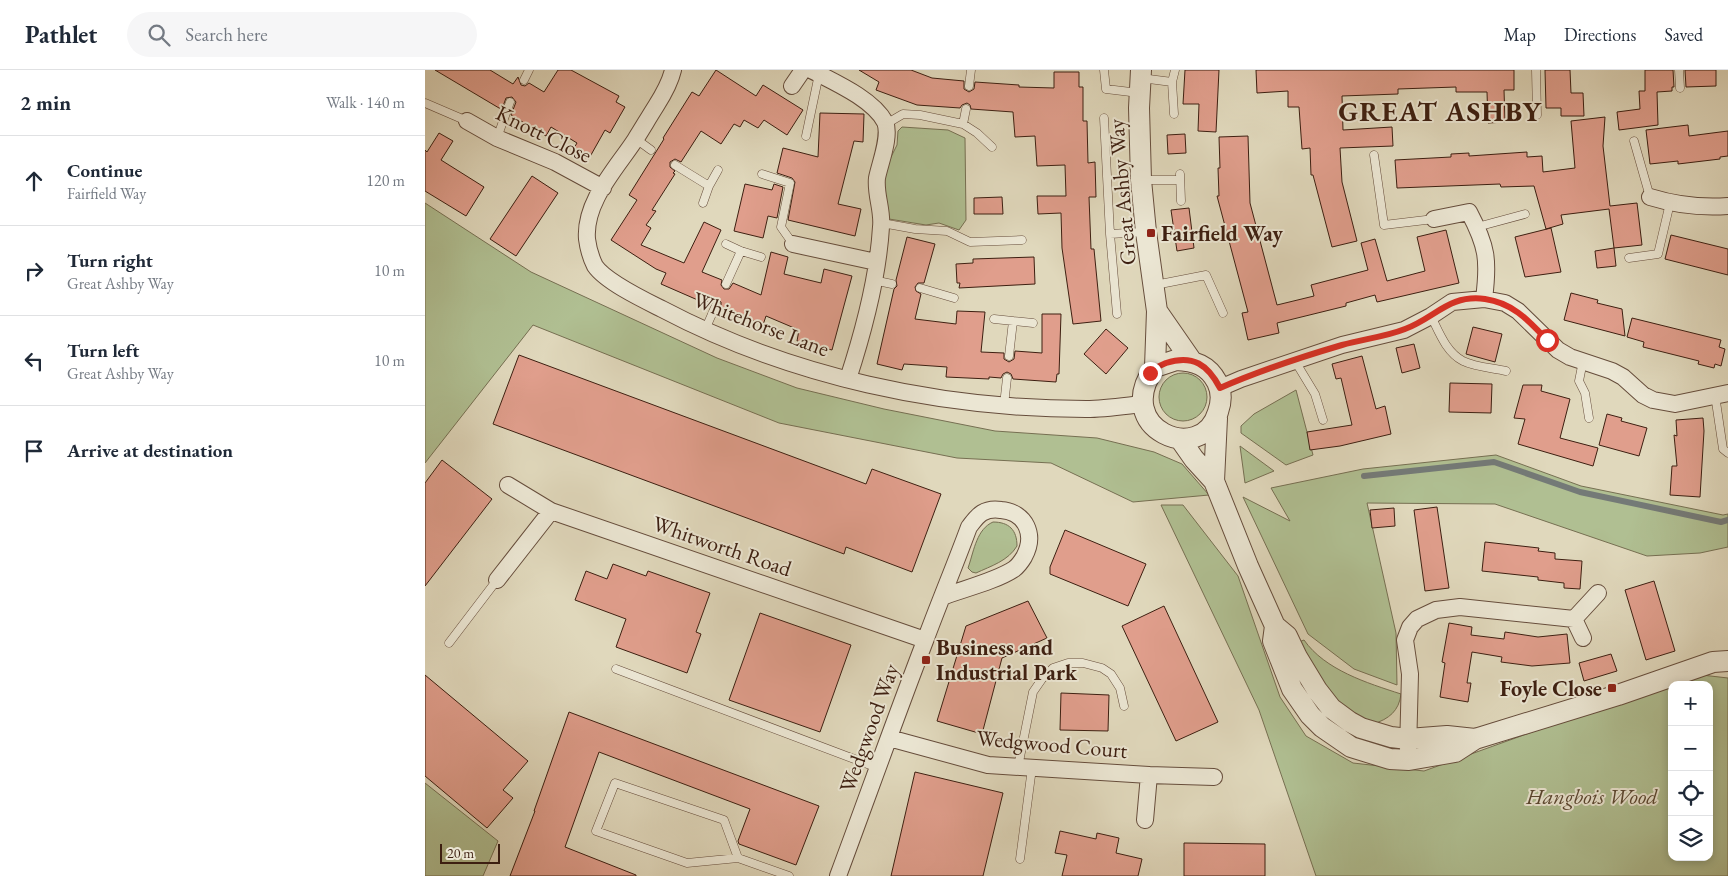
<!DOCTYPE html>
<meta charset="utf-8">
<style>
body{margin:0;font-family:"EB Garamond",serif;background:#f6f6f7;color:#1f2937}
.controls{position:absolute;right:15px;bottom:15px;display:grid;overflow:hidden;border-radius:10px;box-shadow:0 2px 8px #0003}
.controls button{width:45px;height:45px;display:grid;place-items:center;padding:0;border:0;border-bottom:1px solid #e0e1e3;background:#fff;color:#1f2937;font:25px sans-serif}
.scale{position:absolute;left:15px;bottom:12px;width:60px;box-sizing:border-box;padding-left:5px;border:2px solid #3d1f11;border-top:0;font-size:14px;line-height:18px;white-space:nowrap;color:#3d1f11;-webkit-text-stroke:4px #ebe6d3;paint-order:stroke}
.stop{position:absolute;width:15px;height:15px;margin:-11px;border:4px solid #d93025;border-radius:50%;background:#fff}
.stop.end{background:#d93025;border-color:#fff;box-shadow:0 1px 5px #0008}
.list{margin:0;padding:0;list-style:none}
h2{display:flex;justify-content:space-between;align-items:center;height:65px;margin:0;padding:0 20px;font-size:21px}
h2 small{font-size:16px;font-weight:400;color:#747a83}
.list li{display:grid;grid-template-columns:32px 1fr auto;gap:15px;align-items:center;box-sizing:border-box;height:90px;padding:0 20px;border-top:1px solid #e0e1e3}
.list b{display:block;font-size:19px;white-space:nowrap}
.list p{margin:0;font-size:16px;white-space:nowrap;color:#747a83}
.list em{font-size:16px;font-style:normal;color:#747a83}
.icon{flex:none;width:28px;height:28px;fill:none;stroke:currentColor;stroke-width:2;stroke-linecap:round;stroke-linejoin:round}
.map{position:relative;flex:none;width:1303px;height:806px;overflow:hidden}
header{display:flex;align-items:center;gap:30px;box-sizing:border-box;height:70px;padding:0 25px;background:#fff;border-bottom:1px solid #e0e1e3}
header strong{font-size:24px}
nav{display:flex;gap:28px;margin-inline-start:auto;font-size:18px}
.search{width:350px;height:45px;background:#f6f6f7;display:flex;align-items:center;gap:12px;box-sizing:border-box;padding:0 18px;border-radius:28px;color:#747a83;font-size:19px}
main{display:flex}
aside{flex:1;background:#fff}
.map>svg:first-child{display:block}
.green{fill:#b0bf92;stroke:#766f52;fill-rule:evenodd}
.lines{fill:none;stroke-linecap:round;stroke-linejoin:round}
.stream{stroke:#747a77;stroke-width:6}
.building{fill:#e09e8c;stroke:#3d1f11}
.service-casing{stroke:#664d3c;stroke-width:9}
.minor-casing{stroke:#664d3c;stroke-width:18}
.tertiary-casing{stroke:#664d3c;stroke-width:22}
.service{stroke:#ebe6d3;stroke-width:8}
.minor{stroke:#ebe6d3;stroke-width:16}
.tertiary{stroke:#ebe6d3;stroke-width:20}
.route{stroke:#d93025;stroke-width:6}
.poi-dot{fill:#8f2418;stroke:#ebe6d3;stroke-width:2}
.labels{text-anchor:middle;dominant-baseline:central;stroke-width:4;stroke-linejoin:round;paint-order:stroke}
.street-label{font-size:22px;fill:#3d1f11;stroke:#ebe6d3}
.poi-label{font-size:22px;font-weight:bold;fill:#3d1f11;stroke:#ebe6d3;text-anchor:start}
.park-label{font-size:22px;font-style:italic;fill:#5a4731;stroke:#ebe6d3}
.district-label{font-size:28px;font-weight:bold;letter-spacing:1px;fill:#3d1f11;stroke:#ebe6d3}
</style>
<header>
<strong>Pathlet</strong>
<div class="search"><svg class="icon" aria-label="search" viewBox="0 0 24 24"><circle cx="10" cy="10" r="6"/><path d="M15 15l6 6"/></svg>Search here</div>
<nav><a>Map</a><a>Directions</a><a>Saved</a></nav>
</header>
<main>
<aside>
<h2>2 min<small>Walk · 140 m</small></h2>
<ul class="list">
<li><svg class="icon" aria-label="ahead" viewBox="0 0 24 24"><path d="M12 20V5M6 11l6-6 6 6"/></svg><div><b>Continue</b><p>Fairfield Way</p></div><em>120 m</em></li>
<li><svg class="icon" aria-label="right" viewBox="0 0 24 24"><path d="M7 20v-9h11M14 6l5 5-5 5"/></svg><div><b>Turn right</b><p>Great Ashby Way</p></div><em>10 m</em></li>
<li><svg class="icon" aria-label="left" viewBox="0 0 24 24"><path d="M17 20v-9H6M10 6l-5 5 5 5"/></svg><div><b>Turn left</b><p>Great Ashby Way</p></div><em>10 m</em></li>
<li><svg class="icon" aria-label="arrive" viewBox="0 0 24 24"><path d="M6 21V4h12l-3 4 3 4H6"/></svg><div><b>Arrive at destination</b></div></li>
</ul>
</aside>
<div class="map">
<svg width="1303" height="806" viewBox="0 0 1303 806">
<rect width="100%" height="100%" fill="#e0d8bc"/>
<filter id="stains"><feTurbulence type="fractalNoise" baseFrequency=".004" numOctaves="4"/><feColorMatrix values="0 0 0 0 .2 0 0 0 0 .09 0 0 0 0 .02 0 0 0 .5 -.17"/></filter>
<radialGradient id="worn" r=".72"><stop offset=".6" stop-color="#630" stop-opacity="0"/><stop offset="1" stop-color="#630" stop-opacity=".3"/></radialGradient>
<!-- green -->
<path class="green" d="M477,57L523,60L540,68L541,150L534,160L514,153L501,155L464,149L460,123L459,109L461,97L472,75L473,61Z
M0,133L106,202L292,288L372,318L459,339L570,361L672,368L729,382L757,394L784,425L708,432L626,393L532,388L354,353L108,255L0,393Z
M734 327a24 24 0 1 1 48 0a24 24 0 1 1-48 0Z
M871,320L888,385L861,395L816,363V356L829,344Z
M815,376L849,401L820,413Z
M1071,385L1156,416L1298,445L1303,444V477L1275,483L1222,486L1070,434L942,433L971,563L972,615L929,599L883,564L818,427L865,451L846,418L938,399Z
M736,435H758L813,506L855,627L881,666L928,693L999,701L1268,604L1303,608V806H891L834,640ZM1247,615H1284V787H1247Z
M568,452C584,452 592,460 592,476C583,491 566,496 551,503L547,502L543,498L544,495C549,480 552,459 568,452Z
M879,570C900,600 942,613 976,624C974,641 964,649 948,654L911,636L869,574Z
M0,713L73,771L58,806H0Z"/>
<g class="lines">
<!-- stream -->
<path class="stream" d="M939,406L1069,392L1155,422L1296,452L1303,450"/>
</g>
<!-- building -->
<path class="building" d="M10,0H65L88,14L93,7L96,15L100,16L104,13L119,22L133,0H146L194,26L191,32L200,37L185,63L180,60L162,92L146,83L152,73L126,57L121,66L86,45L91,32L87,27L81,28L77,39L74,38Z
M291,0L331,26L338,15L378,40L362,65L339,50L333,58L319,50L315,57L309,54L296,74L276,61L256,92L250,89L245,92V97L250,101L248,103L250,104L227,140L231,141L221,155L226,158L216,175L259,193L279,152L296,160L277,202L297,210L296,215L299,219H304L308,213L336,225L346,182L363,187L359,204L396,213L399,199L427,206L407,280L372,271L374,260L341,246L338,255L296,237V232L293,230H288L286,233L276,229L275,231L236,214L241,203L231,199L186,170L212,130L204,125L239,69L238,68L267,22L274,26Z
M434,0H486L507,8L539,11V19L544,22L549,19L550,12L594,15V17L629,18V2H654V17H658V51H662L663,93L670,92L671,127H664L666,179H669L676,251L648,254L637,178L636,143L613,144L612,126H641L640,95L612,96L610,66L590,67L588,42L546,39L545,35L542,33L537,35L535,38L492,35L451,20L454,12Z
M760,0H794L791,62L773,61L774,34H758Z
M831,0H1089V20H1079L1080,52L1063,53L1062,22H1031V17L973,19V24L917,26L918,60L967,57L968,76L915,78L917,112L932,171L907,177L888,105H886L885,78L877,79L874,37H863V21L832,23Z
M1120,0H1145L1146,23H1158L1159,46H1136V38H1121Z
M1220,0H1248L1249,17H1247V21L1232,22L1233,55L1194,60L1192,42L1215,39L1214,21H1220Z
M1260,0H1291V16L1261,17Z
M395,43L439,44L438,72L429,71L413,134L436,139L430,166L363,150L370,112L367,108L352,103L358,78L393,87Z
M1180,47L1178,76L1185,136L1212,133L1217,175L1189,178L1184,139L1136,145L1138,154L1121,159L1109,116L1076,117L1075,114L972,118L970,90L1026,87V84L1044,83V86L1102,82V87L1117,86L1118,102L1150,98L1146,51Z
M1263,55L1264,66L1303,61V86L1295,87V89L1253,94V91L1225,94L1221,60Z
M14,63L28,71L16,90L59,117L41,146L0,121V80L2,82Z
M760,64L761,83L743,84L742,65Z
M823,66L825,133L852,235L889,226L886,215L943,200L936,173L950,169L962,211L1000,201L992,167L1021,160L1034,213L952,232L950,225L921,233V236L852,253L854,263L823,270L817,243L823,242L792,126H794L793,98H795L794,67Z
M107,106L133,123L91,186L65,169Z
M320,114L347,120L349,114L358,117L352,148L343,146L338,168L309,161Z
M577,127L578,144H549V128Z
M764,138L769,178L752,181L746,140Z
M1126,158L1136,202L1100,207L1090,167Z
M1246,165L1303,179V205L1240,189Z
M482,167L510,174L499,213H493L490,217L491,221L496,224L490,249L531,254L532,241L560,242L556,282L579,283V289L584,292L589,289L590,281L617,283V244H636L634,304H632L631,312L588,309L586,304L582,302L578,304L576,308L564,307V309L521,307L522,297L479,294L477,300L452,294L469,219L472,216L471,210Z
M1189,178L1191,196L1172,198L1170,181Z
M609,187L610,214L534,218L535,213H532L531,194L548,193V189Z
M1146,223L1173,230L1172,233L1197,239L1200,266L1139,250Z
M1207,248L1296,270L1294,277L1300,279L1296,296L1290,294L1289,298L1273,294L1274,291L1218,277L1219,272L1202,267Z
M1048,257L1077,264L1070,292L1041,284Z
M681,259L703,278L681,304L659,284Z
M989,274L995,298L977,303L971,278Z
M94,285L441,414L447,399L516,424L487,502L421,477L419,484L68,354Z
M937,286L951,339L960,336L966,364L915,376L885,380L882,362L927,355L916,308L911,309L907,294Z
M1025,313L1067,314L1066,343L1024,342Z
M1098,315H1117L1116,321L1145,329L1135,368L1173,378L1168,396L1093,374L1100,349L1089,348Z
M1182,344L1197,348L1196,351L1222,358L1214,386L1174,375Z
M1278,348L1279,361L1275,427L1245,425L1247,396H1252L1249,365L1252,366L1251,350Z
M17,390L67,429L0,516V413Z
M1012,437L1024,518L1000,521L989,440Z
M969,438L970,456L947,458L945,440Z
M640,460L721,494L703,536L625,504V497Z
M1060,472L1114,478L1113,481L1130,483V489L1157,491L1155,519L1139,518V513L1113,510V507L1057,501Z
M188,494L221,506L223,501L285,523L271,562L276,564L262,603L191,577L201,549L150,530L161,501L182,509Z
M1229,511L1250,581L1221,590L1200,520Z
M603,531L622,568L577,588L557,664L512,651L541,556Z
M739,536L793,652L751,671L697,556Z
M335,543L426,575L395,662L304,630Z
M1024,553L1047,557L1046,565L1079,569L1080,562L1113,567L1142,564L1145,593L1107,596L1076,592L1077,587L1047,582L1042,613H1046L1043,632L1015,627L1020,593L1017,592Z
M1186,584L1192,601L1159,611L1154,593Z
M0,605L103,691L78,720L88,728L62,758L0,706Z
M636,623L684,625L683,661L635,660Z
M144,642L394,736L371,795L314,774L313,771L325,739L174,682L140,777L211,805V806H85L110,741H109Z
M490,702L578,723L558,806H466Z
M635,761L671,769L672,763L694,768L691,783L717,789L713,806H637L642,785L630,783Z
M759,773L840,774V806H759Z"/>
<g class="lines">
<defs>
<path id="service" d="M679,0L681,19L714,23
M1111,0L1112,45
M1254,0L1255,18
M716,8L747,12
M99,10L104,0
M544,16L546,0
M0,33L42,51
M749,44L747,12L750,0
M679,48L685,164L692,244
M461,54L478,44L495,45L538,54L552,63L567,77
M538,54L541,39
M381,66L394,4
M72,68L85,32
M211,69L226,80
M1209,71L1225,127
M949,85L959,155L1009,149
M250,95L284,116
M337,104L365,113L356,157L368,174
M755,104L756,131
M716,110H754
M278,133L284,116L293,100
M457,153L490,159L522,161L545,172L597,170
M1052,157L1100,144
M685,164L719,162
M301,174L316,181L336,187
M1204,188L1233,184L1245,133
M448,210L467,214
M301,214L316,181
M730,215L781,205L798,243
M495,218L529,228
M1006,246C1014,262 1021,282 1038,291C1050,297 1068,298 1081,301
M569,249L608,253
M280,260L291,235
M584,286L588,251
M870,291L890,324L898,350
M1158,291L1154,311L1160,323L1164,348
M1290,325L1298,379L1303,383
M579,335L582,308
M24,573L72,510
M191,599L453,698
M593,697L608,622L617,609L628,598L643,593H658L677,598L686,604L695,618L699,636
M313,788L299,750L190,713L171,761L262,793L313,788L364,806
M595,789L607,698"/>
<path id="minor" d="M248,0C245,13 238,25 231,36C224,47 217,59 210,70C191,99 159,132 162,169C163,177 166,188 170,196C181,212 219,230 237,239C366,307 516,339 661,339C680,339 699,336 717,334
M386,0C409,12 448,29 460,52C466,66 455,93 452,108C450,124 458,141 456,157C453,208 439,260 423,309
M367,16L378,0
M42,51L72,68L130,92L178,118
M1225,127C1251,135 1276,138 1303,136
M1009,149L1044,142C1062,176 1064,190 1059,229
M368,174L451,192
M795,318L816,309L917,275L979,260L1006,246L1027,232L1059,229L1080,233L1093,241L1133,280L1145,287L1187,301L1198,307L1218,325L1228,330L1250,334L1303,323
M83,415L126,441L500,570
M72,510L126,441
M1149,549L1158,568
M464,668L563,695L724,705L789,707
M983,681L985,604L980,570L985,557L992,549L1011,540L1035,537L1149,549L1173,523
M720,750L724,705
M413,806C442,728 470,649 500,571C514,533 530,495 544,457C548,452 552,446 557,443C562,440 570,439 576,440C601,442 611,465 599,487C596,492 593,496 589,499C571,511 538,519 517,527"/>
<path id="tertiary" d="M716,0L714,38L716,110L721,162L732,241L730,297
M732,241L766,290
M751,290C770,291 783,295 792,312C797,322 797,331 793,342C777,397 685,359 730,297Z
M755,369L769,389L789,411L823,496L850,556L862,566L872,587L892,620L906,638L925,652L936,658L966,667L983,669L1022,666L1050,669
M789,411L792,348
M850,556L848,571L867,619L885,645L897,657L926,677L965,689L984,690L1030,682L1050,669L1193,625L1288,592L1303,591"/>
</defs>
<!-- service casing -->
<use href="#service" class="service-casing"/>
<!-- minor casing -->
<use href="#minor" class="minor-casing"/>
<!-- tertiary casing -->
<use href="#tertiary" class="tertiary-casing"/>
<!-- service -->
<use href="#service" class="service"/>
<!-- minor -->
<use href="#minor" class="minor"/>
<!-- tertiary -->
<use href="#tertiary" class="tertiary"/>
</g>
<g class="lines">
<!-- route -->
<path class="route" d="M725,303C730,297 734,296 741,293C768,284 783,295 795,318C834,301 876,287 917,275C938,269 960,267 980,259C1010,248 1024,224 1060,229C1088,233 1103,250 1122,270"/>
</g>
<!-- markers -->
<g class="poi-dot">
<rect x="721" y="158" width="10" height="10" rx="2.5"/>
<rect x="496" y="585" width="10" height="10" rx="2.5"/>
<rect x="1182" y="613" width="10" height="10" rx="2.5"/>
</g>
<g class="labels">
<!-- street labels -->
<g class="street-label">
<text transform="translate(119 64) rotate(26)">Knott Close</text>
<text transform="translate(697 122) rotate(-95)">Great Ashby Way</text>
<text transform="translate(336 254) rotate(21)">Whitehorse Lane</text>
<text transform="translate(297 476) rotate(19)">Whitworth Road</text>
<text transform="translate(444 658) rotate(-70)">Wedgwood Way</text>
<text transform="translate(627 674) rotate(5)">Wedgwood Court</text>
</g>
<!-- poi labels -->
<g class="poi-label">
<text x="736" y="163">Fairfield Way</text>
<text x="511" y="577">Business and<tspan x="511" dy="25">Industrial Park</tspan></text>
<text x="1177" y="618" text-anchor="end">Foyle Close</text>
</g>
<!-- park labels -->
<g class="park-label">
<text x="1167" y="726">Hangbois Wood</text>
</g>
<!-- district labels -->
<g class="district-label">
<text x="1015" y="41">GREAT ASHBY</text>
</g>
</g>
<rect width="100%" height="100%" filter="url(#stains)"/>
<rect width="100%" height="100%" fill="url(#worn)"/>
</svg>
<div class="controls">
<button>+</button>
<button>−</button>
<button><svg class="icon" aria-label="locate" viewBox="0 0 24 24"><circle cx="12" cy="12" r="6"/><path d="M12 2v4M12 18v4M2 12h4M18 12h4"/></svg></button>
<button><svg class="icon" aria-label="layers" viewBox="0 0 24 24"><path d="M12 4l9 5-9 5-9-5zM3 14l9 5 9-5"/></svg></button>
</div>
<div class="scale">20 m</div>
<div class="stop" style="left:1122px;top:270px"></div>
<div class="stop end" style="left:725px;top:303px"></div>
</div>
</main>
